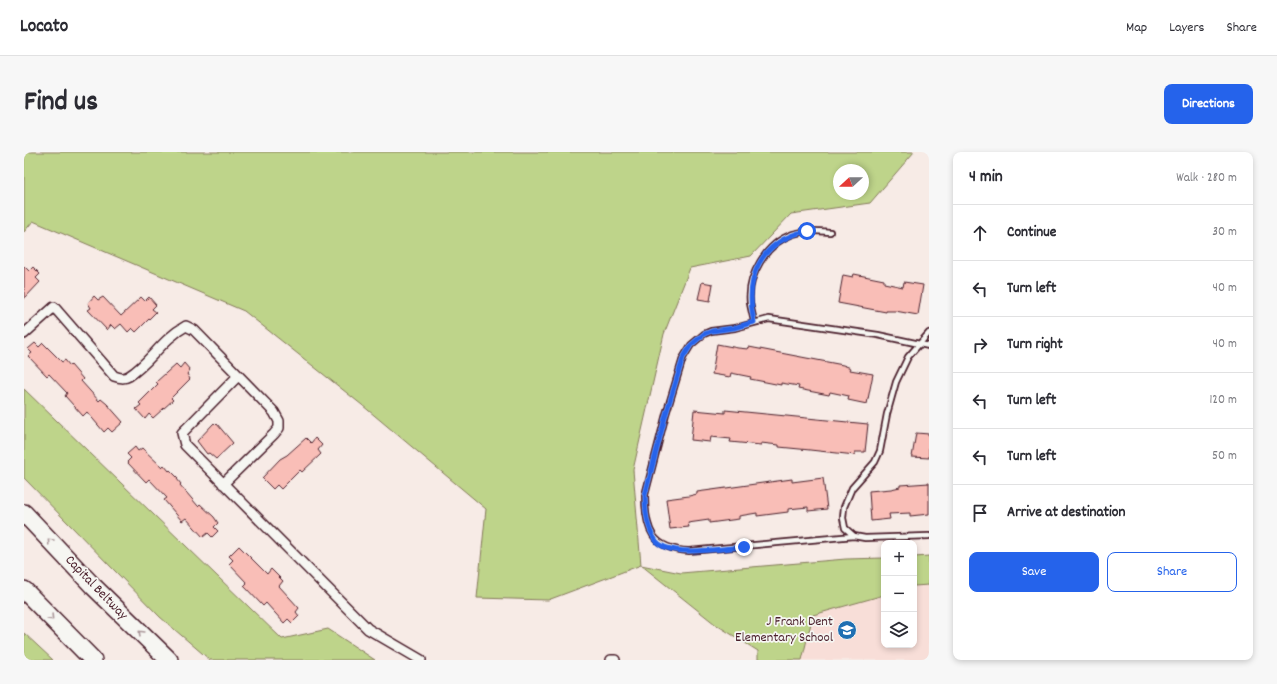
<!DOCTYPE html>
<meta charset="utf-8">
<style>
body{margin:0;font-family:Dekko,sans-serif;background:#f7f7f7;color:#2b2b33}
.controls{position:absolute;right:12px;bottom:12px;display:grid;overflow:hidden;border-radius:8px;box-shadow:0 2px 6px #0003}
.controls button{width:36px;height:36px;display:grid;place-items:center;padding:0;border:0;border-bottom:1px solid #e1e1e2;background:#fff;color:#2b2b33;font:20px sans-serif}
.compass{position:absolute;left:809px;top:12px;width:36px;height:36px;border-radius:50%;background:#fff;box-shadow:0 2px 6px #0003;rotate:249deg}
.stop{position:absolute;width:12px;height:12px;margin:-9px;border:3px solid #2563eb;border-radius:50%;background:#fff}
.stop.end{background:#2563eb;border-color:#fff;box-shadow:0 1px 4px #0008}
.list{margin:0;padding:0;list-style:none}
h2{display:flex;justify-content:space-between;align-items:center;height:52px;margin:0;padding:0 16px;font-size:17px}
h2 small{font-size:13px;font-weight:400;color:#7c7c81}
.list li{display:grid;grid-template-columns:26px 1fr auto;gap:12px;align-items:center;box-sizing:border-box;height:56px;padding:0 16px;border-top:1px solid #e1e1e2}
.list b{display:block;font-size:15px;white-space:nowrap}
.list em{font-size:13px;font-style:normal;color:#7c7c81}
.actions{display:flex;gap:8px;padding:12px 16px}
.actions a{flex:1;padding:9px 0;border:1px solid #2563eb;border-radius:8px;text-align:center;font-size:14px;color:#2563eb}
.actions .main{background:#2563eb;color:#fff}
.icon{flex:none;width:22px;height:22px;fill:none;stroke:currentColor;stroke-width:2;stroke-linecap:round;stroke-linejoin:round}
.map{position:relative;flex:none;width:905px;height:508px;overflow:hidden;border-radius:8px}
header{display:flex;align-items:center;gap:24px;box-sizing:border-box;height:56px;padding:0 20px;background:#fff;border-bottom:1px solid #e1e1e2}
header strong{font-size:19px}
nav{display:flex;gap:22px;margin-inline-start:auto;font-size:14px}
.intro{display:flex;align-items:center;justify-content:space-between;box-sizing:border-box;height:96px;padding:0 24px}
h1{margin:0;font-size:28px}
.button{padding:10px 18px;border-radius:8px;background:#2563eb;color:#fff;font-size:14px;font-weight:700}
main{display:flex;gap:24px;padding:0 24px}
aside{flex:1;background:#fff;border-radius:8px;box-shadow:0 2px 6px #0003}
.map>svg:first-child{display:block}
.built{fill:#f8ded8}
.green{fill:#bed48a;stroke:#847a5a;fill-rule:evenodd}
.building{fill:#f9beb7;stroke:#4a1f2b}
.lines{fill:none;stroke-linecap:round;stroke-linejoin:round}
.service-casing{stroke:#4a1f2b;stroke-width:8}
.minor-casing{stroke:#4a1f2b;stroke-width:12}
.motorway-casing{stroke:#4a1f2b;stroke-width:20}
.service{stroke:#f6f6f2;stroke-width:4.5}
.minor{stroke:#f6f6f2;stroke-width:9}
.motorway{stroke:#f6f6f2;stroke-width:17}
.oneway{stroke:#a99598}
.route{stroke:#2563eb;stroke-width:5}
.labels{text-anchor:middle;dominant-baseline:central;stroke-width:3.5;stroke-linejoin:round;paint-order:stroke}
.street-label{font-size:14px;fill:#4a1f2b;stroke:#f6f6f2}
.poi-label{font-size:14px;fill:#4a1f2b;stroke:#f6f6f2;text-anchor:end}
</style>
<header>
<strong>Locato</strong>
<nav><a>Map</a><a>Layers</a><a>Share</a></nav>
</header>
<div class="intro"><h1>Find us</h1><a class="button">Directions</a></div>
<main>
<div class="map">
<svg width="905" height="508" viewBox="0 0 905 508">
<rect width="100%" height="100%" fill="#f7ebe6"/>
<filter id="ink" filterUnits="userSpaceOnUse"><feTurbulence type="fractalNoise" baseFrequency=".025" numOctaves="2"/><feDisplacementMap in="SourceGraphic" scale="8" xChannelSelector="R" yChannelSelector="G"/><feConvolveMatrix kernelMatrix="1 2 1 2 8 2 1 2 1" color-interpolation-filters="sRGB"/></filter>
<g filter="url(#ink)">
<!-- built -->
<path class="built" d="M905,433V508H778L789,463L860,443V493H890V434Z"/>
<!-- green -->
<path class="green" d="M0,0H890L846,51L767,62L727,104L666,116L640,182L609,318L617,413L657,421L822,407L860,406V443L789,463L778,508H734V499L691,472L617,413L524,448L453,446L462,357L338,253L220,159L9,69L0,80ZM815,18H839V42H815Z
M0,237L258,487L304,477L351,508H186L136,465L0,326Z
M905,404V433L890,434V405Z
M0,481L29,508H0Z"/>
<!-- building -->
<path class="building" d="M0,114L5,119L9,115L16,122L12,126L16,130L0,147Z
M830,122L860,128V131L879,135L880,130L899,133L894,163L871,159H862V160L814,151L819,123L829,125Z
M678,130L689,132L686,149L674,147Z
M70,144L74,148L79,145L97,164L117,145L121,149L125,145L132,153L128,157L132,160L112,180L108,176L104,180L97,172L91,177L87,173L83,178L64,158L67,156L64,151Z
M11,191L15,195L19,191L38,210L41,208L46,214L47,213L59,227L57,229L75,249L77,247L83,252L99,270L88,280L84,276L80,280L63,260L59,264L41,244L43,241L25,222L23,224L4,204L8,201L4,197Z
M693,192L714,196L724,197L725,195L819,213L827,216L826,218L849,222L843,252L824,248L825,244L806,240L805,243L774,237L775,234L757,231V233L726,227L727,225L707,221L706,225L688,222Z
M160,211L166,218L163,222L166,227L147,246L149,248L129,266L125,262L121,267L112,257L117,253L115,251L134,232L132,230L152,212L156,216Z
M670,258L701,261V258L844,272L841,300H831V303L786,298L755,295V293L737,291V293L706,290L707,287L687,285L686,290L667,288Z
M190,271L192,273L193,272L209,291L192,307L185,301L183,302L173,289Z
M892,281L905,282V306L888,305Z
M282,286L287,291L291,286L298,293L294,298L297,302L278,320L276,318L257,337L253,333L249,337L238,326L256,307L263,303Z
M111,295L114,299L118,296L138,315L140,313L145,319L146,318L154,326L153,327L157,332L156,333L174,354L176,352L190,365L194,371L190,375L194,379L188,385L184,381L179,385L162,366L158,369L140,348L143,346L125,327L122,330L103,310L107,306L103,302Z
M799,326L803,357L784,359V355L764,357V360L733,364V361L715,364V367L685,371V368L664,371L665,375L646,377L642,347L665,344L673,342V340L768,327V330Z
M905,331V362L886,364V361L865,362L866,367L847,369L845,339L867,337L876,335V333Z
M215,394L243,422L247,417L259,429L255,434L275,456L272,460L275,464L268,471L264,467L260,471L242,451L239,454L220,434L223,431L205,412L209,408L205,404Z"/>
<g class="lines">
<defs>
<path id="service" d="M730,170C729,164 727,157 726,151C723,124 742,91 769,82C781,78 793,79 806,80
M905,181L884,205L872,230L863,262L856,299L851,310L828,336L820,355L819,366L821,376L830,384L841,386L905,384
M830,384L665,399C628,397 621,378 621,343L642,262L659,206L667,193L680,182L687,179L711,176L745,167L854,183L905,194"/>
<path id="minor" d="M0,182L30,155L90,224C96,226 100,227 105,224C126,211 138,187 162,174L170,178L250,260L255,269V276L250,282L199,332
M214,224L158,281L161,293L344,477L397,508
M587,508H591"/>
<path id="motorway" d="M0,361L69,434L145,508
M0,438L69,508"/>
</defs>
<!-- service casing -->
<use href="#service" class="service-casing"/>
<!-- minor casing -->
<use href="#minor" class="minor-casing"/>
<!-- motorway casing -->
<use href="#motorway" class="motorway-casing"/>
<!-- service -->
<use href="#service" class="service"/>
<!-- minor -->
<use href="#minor" class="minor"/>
<!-- motorway -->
<use href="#motorway" class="motorway"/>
</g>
<!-- one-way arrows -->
<defs><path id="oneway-chevron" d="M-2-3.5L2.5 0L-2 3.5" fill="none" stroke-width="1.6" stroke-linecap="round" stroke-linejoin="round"/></defs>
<g class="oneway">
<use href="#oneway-chevron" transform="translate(26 389) rotate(-133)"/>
<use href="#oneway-chevron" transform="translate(27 466) rotate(46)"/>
<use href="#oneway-chevron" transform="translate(117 481) rotate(-135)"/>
</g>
</g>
<g class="lines" filter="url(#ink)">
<!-- route -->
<path class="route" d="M720,395C701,396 647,406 633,390C623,378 621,359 621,343L642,262L659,206L667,193L680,182L688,179L710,176L730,170C720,125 736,89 783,79"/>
</g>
<!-- icons -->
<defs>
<symbol id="school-disc" viewBox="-11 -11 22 22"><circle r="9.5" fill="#1f6fb2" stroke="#f6f6f2"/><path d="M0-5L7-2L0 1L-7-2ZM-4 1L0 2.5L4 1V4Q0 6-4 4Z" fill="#fff"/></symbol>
</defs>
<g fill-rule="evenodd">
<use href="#school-disc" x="812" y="467" width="22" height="22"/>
</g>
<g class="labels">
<!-- street labels -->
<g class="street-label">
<text transform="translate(72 436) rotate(46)">Capital Beltway</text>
</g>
<!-- poi labels -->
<g class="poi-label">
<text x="809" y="470">J Frank Dent<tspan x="809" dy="16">Elementary School</tspan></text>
</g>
</g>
</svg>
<div class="controls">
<button>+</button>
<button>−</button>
<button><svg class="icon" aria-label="layers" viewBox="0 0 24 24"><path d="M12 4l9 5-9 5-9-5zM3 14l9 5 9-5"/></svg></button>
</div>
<svg class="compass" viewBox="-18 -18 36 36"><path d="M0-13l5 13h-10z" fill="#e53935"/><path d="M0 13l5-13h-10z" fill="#7c7c81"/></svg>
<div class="stop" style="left:783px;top:79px"></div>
<div class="stop end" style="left:720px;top:395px"></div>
</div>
<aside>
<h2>4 min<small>Walk · 280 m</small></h2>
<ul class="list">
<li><svg class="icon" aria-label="ahead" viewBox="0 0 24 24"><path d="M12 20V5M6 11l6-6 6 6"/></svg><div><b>Continue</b></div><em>30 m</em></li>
<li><svg class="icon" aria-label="left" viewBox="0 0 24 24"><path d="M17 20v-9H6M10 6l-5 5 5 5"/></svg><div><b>Turn left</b></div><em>40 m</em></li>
<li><svg class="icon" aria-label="right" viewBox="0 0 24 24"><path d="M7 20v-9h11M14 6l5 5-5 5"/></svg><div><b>Turn right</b></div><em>40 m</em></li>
<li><svg class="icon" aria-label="left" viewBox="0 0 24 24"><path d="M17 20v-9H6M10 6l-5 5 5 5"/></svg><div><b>Turn left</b></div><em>120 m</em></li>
<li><svg class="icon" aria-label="left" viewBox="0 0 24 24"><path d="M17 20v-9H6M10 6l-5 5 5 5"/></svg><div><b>Turn left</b></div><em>50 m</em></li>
<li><svg class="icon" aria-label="arrive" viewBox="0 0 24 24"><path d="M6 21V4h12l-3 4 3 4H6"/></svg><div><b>Arrive at destination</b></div></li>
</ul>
<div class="actions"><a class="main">Save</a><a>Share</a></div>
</aside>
</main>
